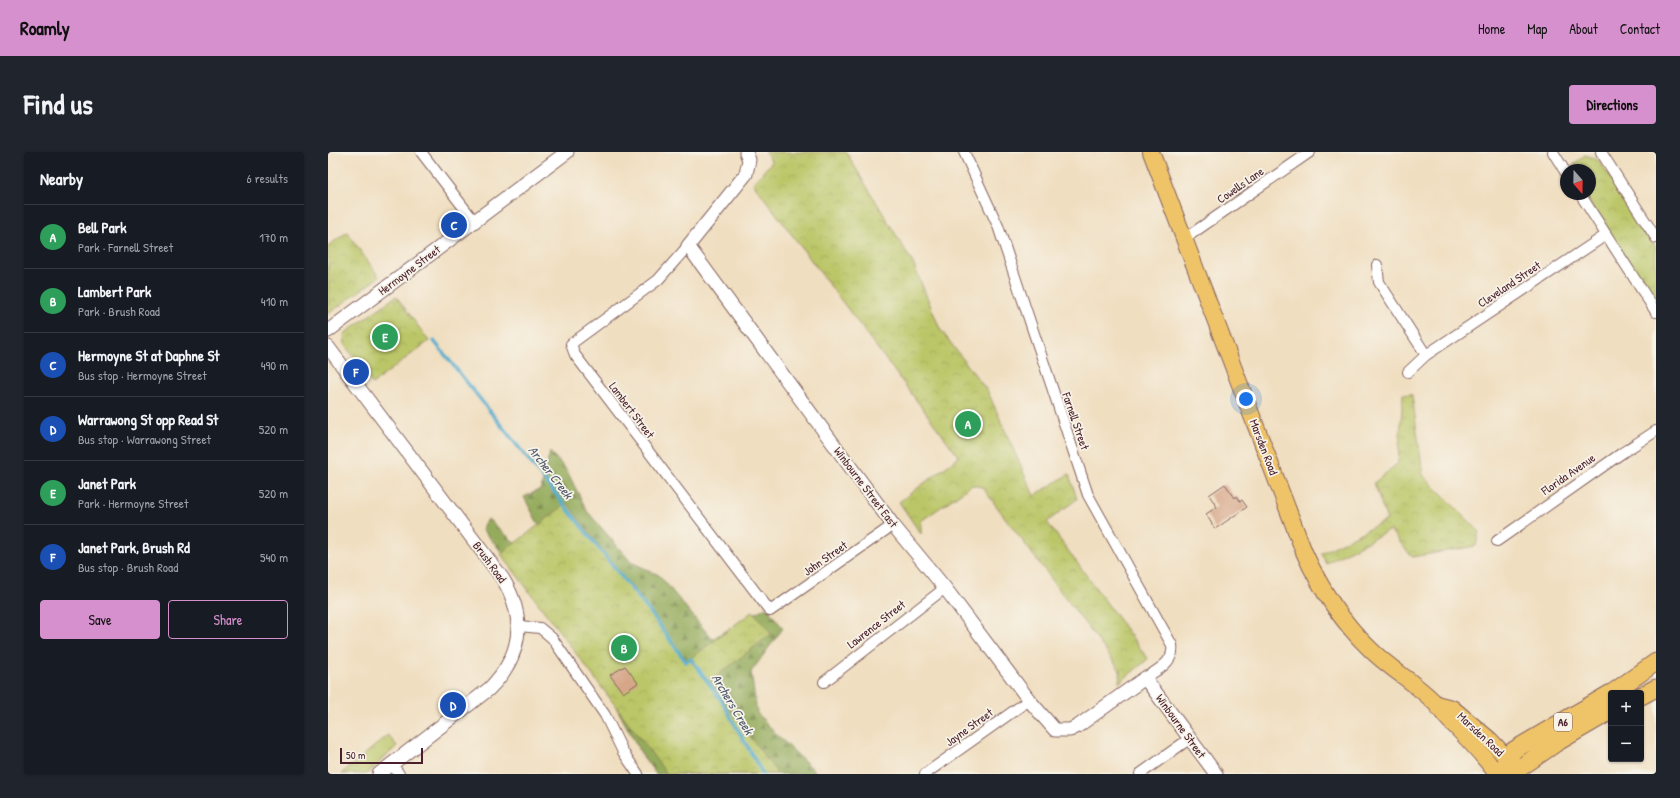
<!DOCTYPE html>
<meta charset="utf-8">
<style>
body{margin:0;font-family:"Patrick Hand",sans-serif;background:#20242c;color:#f1f3f6}
.controls{position:absolute;right:12px;bottom:12px;display:grid;overflow:hidden;border-radius:4px;box-shadow:0 1px 3px #0004}
.controls button{width:36px;height:36px;display:grid;place-items:center;padding:0;border:0;border-bottom:1px solid #363941;background:#171b24;color:#f1f3f6;font:20px sans-serif}
.compass{position:absolute;left:1232px;top:12px;width:36px;height:36px;border-radius:50%;background:#171b24;box-shadow:0 1px 3px #0004;rotate:160deg}
.scale{position:absolute;left:12px;bottom:10px;width:83px;box-sizing:border-box;padding-left:4px;border:2px solid #4a1f2b;border-top:0;font-size:11px;line-height:14px;white-space:nowrap;color:#4a1f2b;-webkit-text-stroke:3px #f7f3e8;paint-order:stroke}
.you{position:absolute;left:918px;top:247px;width:14px;height:14px;margin:-10px;border:3px solid #fff;border-radius:50%;background:#1a73e8;box-shadow:0 0 0 6px #1a73e833}
.badge{display:grid;place-items:center;width:26px;height:26px;border-radius:50%;background:#d690ce;color:#fff;font-size:13px;font-weight:700}
.pin{position:absolute;translate:-50% -50%;border:2px solid #fff;box-shadow:0 1px 4px #0006}
.list{margin:0;padding:0;list-style:none}
h2{display:flex;justify-content:space-between;align-items:center;height:52px;margin:0;padding:0 16px;font-size:17px}
h2 small{font-size:13px;font-weight:400;color:#9ea1a6}
.list li{display:grid;grid-template-columns:26px 1fr auto;gap:12px;align-items:center;box-sizing:border-box;height:64px;padding:0 16px;border-top:1px solid #363941}
.list b{display:block;font-size:15px;white-space:nowrap}
.list p{margin:0;font-size:13px;white-space:nowrap;color:#9ea1a6}
.list em{font-size:13px;font-style:normal;color:#9ea1a6}
.actions{display:flex;gap:8px;padding:12px 16px}
.actions a{flex:1;padding:9px 0;border:1px solid #d690ce;border-radius:4px;text-align:center;font-size:14px;color:#d690ce}
.actions .main{background:#d690ce;color:#111}
.map{position:relative;flex:none;width:1328px;height:622px;overflow:hidden;border-radius:4px}
header{display:flex;align-items:center;gap:24px;box-sizing:border-box;height:56px;padding:0 20px;background:#d690ce;color:#111}
header strong{font-size:19px}
nav{display:flex;gap:22px;margin-inline-start:auto;font-size:14px}
.intro{display:flex;align-items:center;justify-content:space-between;box-sizing:border-box;height:96px;padding:0 24px}
h1{margin:0;font-size:28px}
.button{padding:10px 18px;border-radius:4px;background:#d690ce;color:#111;font-size:14px;font-weight:700}
main{display:flex;gap:24px;padding:0 24px}
aside{flex:1;background:#171b24;border-radius:4px;box-shadow:0 1px 3px #0004}
.map>svg:first-child{display:block}
.forest{fill:url(#forest-firs);stroke:#6f6544}
.park{fill:url(#park-crowns);stroke:#82724a}
.lines{fill:none;stroke-linecap:round;stroke-linejoin:round}
.stream{stroke:#4fabcd;stroke-width:3.5}
.building{fill:#d7a688}
.minor-casing{stroke:#84625f;stroke-width:12}
.tertiary-casing{stroke:#84625f;stroke-width:15}
.primary-casing{stroke:#84625f;stroke-width:18}
.trunk-casing{stroke:#84625f;stroke-width:19}
.minor{stroke:#fff;stroke-width:10}
.tertiary{stroke:#fff;stroke-width:13}
.primary{stroke:#efc469;stroke-width:16}
.trunk{stroke:#efc469;stroke-width:17}
.labels{text-anchor:middle;dominant-baseline:central;stroke-width:3.5;stroke-linejoin:round;paint-order:stroke}
.shield{fill:#f7f3e8;stroke:#7e5f64;stroke-width:1}
.shield-label{font-size:11px;font-weight:bold;fill:#4a1f2b}
.street-label{font-size:12px;fill:#4a1f2b;stroke:#f7f3e8}
.water-label{font-size:13px;font-style:italic;fill:#4c576c;stroke:#f7f3e8}
</style>
<header>
<strong>Roamly</strong>
<nav><a>Home</a><a>Map</a><a>About</a><a>Contact</a></nav>
</header>
<div class="intro"><h1>Find us</h1><a class="button">Directions</a></div>
<main>
<aside>
<h2>Nearby<small>6 results</small></h2>
<ul class="list">
<li><span class="badge" style="background:#2e9e5b">A</span><div><b>Bell Park</b><p>Park · Farnell Street</p></div><em>170 m</em></li>
<li><span class="badge" style="background:#2e9e5b">B</span><div><b>Lambert Park</b><p>Park · Brush Road</p></div><em>410 m</em></li>
<li><span class="badge" style="background:#1a4fb4">C</span><div><b>Hermoyne St at Daphne St</b><p>Bus stop · Hermoyne Street</p></div><em>490 m</em></li>
<li><span class="badge" style="background:#1a4fb4">D</span><div><b>Warrawong St opp Read St</b><p>Bus stop · Warrawong Street</p></div><em>520 m</em></li>
<li><span class="badge" style="background:#2e9e5b">E</span><div><b>Janet Park</b><p>Park · Hermoyne Street</p></div><em>520 m</em></li>
<li><span class="badge" style="background:#1a4fb4">F</span><div><b>Janet Park, Brush Rd</b><p>Bus stop · Brush Road</p></div><em>540 m</em></li>
</ul>
<div class="actions"><a class="main">Save</a><a>Share</a></div>
</aside>
<div class="map">
<svg width="1328" height="622" viewBox="0 0 1328 622">
<defs>
<pattern id="forest-firs" width="22" height="20" patternUnits="userSpaceOnUse"><rect width="22" height="20" fill="#94ab5c"/><path d="M5 1l3.5 6h-7zM16 11l3.5 6h-7z" fill="#7b8b4c"/></pattern>
<pattern id="park-crowns" width="20" height="18" patternUnits="userSpaceOnUse"><rect width="20" height="18" fill="#bbc668"/><path d="M2 6a3 3 0 1 1 6 0M12 15a3 3 0 1 1 6 0" fill="none" stroke="#a2aa5a"/></pattern>
</defs>
<rect width="100%" height="100%" fill="#f7f3e8"/>
<filter id="ink" filterUnits="userSpaceOnUse"><feTurbulence type="fractalNoise" baseFrequency=".025" numOctaves="2"/><feDisplacementMap in="SourceGraphic" scale="8" xChannelSelector="R" yChannelSelector="G"/><feConvolveMatrix kernelMatrix="1 2 1 2 8 2 1 2 1" color-interpolation-filters="sRGB"/></filter>
<filter id="wash" filterUnits="userSpaceOnUse"><feTurbulence type="fractalNoise" baseFrequency=".012" numOctaves="4" result="noise"/><feDisplacementMap in="SourceGraphic" scale="16" xChannelSelector="R" yChannelSelector="G"/><feGaussianBlur stdDeviation="0.9" result="paint"/><feColorMatrix in="noise" values="0 0 0 0 0 0 0 0 0 0 0 0 0 0 0 0 0 1.4 0 .05"/><feComposite in="paint" operator="in"/></filter>
<g filter="url(#wash)">
<rect width="100%" height="100%" fill="#f0dec0"/>
<!-- forest -->
<path class="forest" d="M222,300L238,317L259,359L303,410L331,423L384,487L438,455L455,476L423,520L429,561L448,582L487,619L488,622H328L314,603L288,555L314,527L236,471L154,377L160,367L193,396L217,385L196,345L213,337Z"/>
<!-- park -->
<path class="park" d="M437,0H518L585,111L612,177L660,240L706,344L741,322L749,347L719,370L820,507L791,531L792,518L654,335L644,333L593,369V382L571,350L631,305L425,31L444,10Z
M1257,3L1266,6L1272,10L1328,95V153L1256,42H1262V18H1245L1247,11Z
M19,80L51,125L0,162V94Z
M68,144L101,189L44,232L17,193L16,182Z
M1075,242L1084,243L1095,323L1151,379L1148,394L1084,405L1062,378L998,411L993,401L1059,368L1046,331L1070,311Z
M239,351L358,510L425,459L443,482L381,530L450,622H339L173,402Z
M60,583L69,594L39,622H13Z"/>
<g class="lines">
<!-- stream -->
<path class="stream" d="M106,189L324,463L358,510L363,507L393,548L435,622"/>
</g>
<g id="blocks">
<!-- building -->
<path class="building" d="M897,332L907,346L909,344L912,349L914,348L919,355L887,377L878,362L889,355L881,343Z
M297,514L310,531L295,541L282,523Z"/>
</g>
</g>
<g filter="url(#ink)">
<use href="#blocks" fill-opacity="0" stroke="#84625f" stroke-width="1"/>
<g class="lines">
<defs>
<path id="minor" d="M93,0L146,69
M636,0L670,74L760,343L844,493C847,510 829,518 817,526
M1225,0L1238,21
M1273,0L1328,86
M1252,42L1328,160
M856,87L982,0
M360,94L330,128L243,192L247,203L442,459L565,373
M1049,113L1051,130L1098,203L1278,83
M1080,220L1098,203
M1169,389L1294,301L1328,279
M191,474L212,476L224,486L277,563L295,600L310,622
M496,530L617,436
M63,611L71,622
M597,622L701,548
M812,622L861,587"/>
<path id="tertiary" d="M418,0L421,8L418,22L360,94L565,373L617,436L701,548L727,578H742L750,574L817,526L888,622
M0,179L239,0
M0,195L175,427C199,467 194,504 161,537L51,622"/>
<path id="primary" d="M823,0L976,400C992,436 1014,470 1042,497C1062,517 1088,531 1107,551C1113,557 1117,565 1123,570C1140,587 1155,603 1169,622
M1108,552L1124,556L1162,588L1179,606"/>
<path id="trunk" d="M1284,541L1328,510
M1313,544L1328,536
M1170,622L1186,598L1283,541
M1170,622L1189,618L1228,591L1283,559"/>
</defs>
<!-- minor casing -->
<use href="#minor" class="minor-casing"/>
<!-- tertiary casing -->
<use href="#tertiary" class="tertiary-casing"/>
<!-- primary casing -->
<use href="#primary" class="primary-casing"/>
<!-- trunk casing -->
<use href="#trunk" class="trunk-casing"/>
<!-- minor -->
<use href="#minor" class="minor"/>
<!-- tertiary -->
<use href="#tertiary" class="tertiary"/>
<!-- primary -->
<use href="#primary" class="primary"/>
<!-- trunk -->
<use href="#trunk" class="trunk"/>
</g>
</g>
<g class="labels">
<!-- shield labels -->
<rect class="shield" x="1226" y="561" width="18" height="18" rx="3"/>
<g class="shield-label">
<text x="1235" y="570">A6</text>
</g>
<!-- street labels -->
<g class="street-label">
<text transform="translate(912 33) rotate(-35)">Cowells Lane</text>
<text transform="translate(81 118) rotate(-37)">Hermoyne Street</text>
<text transform="translate(1181 132) rotate(-34)">Cleveland Street</text>
<text transform="translate(304 258) rotate(53)">Lambert Street</text>
<text transform="translate(748 269) rotate(71)">Farnell Street</text>
<text transform="translate(936 295) rotate(69)">Marsden Road</text>
<text transform="translate(1240 322) rotate(-35)">Florida Avenue</text>
<text transform="translate(538 335) rotate(53)">Winbourne Street East</text>
<text transform="translate(497 406) rotate(-35)">John Street</text>
<text transform="translate(162 410) rotate(54)">Brush Road</text>
<text transform="translate(548 472) rotate(-38)">Lawrence Street</text>
<text transform="translate(853 574) rotate(54)">Winbourne Street</text>
<text transform="translate(641 575) rotate(-36)">Jayne Street</text>
<text transform="translate(1153 582) rotate(43)">Marsden Road</text>
</g>
<!-- water labels -->
<g class="water-label">
<text transform="translate(223 320) rotate(52)">Archer Creek</text>
<text transform="translate(405 552) rotate(59)">Archers Creek</text>
</g>
</g>
</svg>
<div class="controls">
<button>+</button>
<button>−</button>
</div>
<svg class="compass" viewBox="-18 -18 36 36"><path d="M0-13l5 13h-10z" fill="#e53935"/><path d="M0 13l5-13h-10z" fill="#9ea1a6"/></svg>
<div class="scale">50 m</div>
<div class="you"></div>
<div class="pin badge" style="left:640px;top:272px;background:#2e9e5b">A</div>
<div class="pin badge" style="left:296px;top:496px;background:#2e9e5b">B</div>
<div class="pin badge" style="left:126px;top:73px;background:#1a4fb4">C</div>
<div class="pin badge" style="left:125px;top:553px;background:#1a4fb4">D</div>
<div class="pin badge" style="left:57px;top:185px;background:#2e9e5b">E</div>
<div class="pin badge" style="left:28px;top:220px;background:#1a4fb4">F</div>
</div>
</main>
